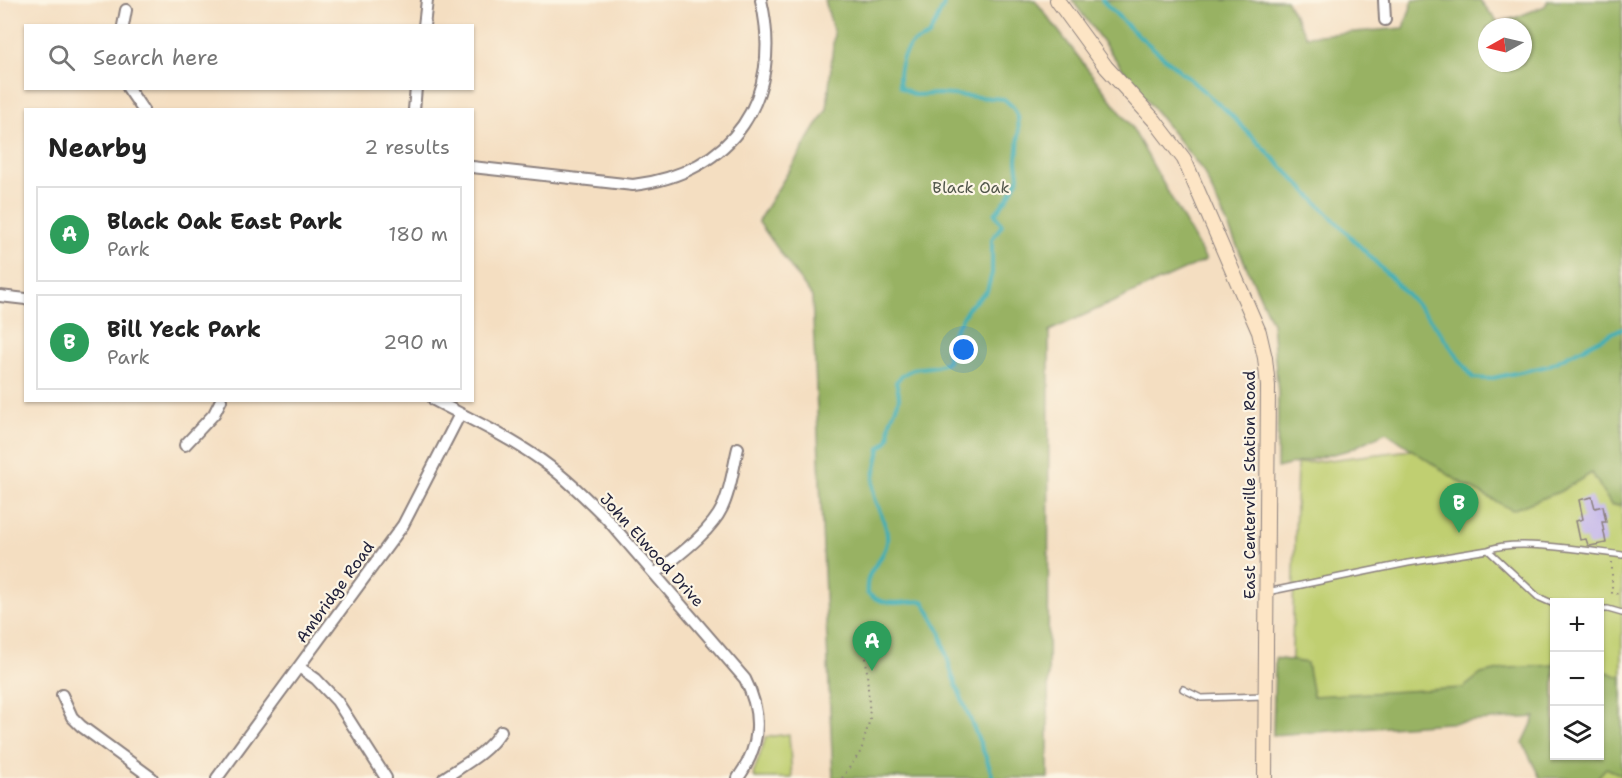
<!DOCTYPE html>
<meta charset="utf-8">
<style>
body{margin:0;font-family:"Shantell Sans",sans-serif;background:#f6f6f6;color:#222}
.controls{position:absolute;right:18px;bottom:18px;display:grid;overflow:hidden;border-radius:0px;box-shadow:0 2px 4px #0004}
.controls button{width:54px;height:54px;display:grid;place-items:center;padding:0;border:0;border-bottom:2px solid #e0e0e0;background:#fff;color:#222;font:30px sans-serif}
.compass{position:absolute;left:1478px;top:18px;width:54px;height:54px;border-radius:50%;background:#fff;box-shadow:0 2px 4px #0004;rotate:262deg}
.you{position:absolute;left:964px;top:350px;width:21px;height:21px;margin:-15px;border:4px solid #fff;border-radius:50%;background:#1a73e8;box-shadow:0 0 0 9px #1a73e833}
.badge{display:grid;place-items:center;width:39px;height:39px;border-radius:50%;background:#0f766e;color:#fff;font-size:20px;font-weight:700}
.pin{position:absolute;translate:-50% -50px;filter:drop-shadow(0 2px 3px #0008)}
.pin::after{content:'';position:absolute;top:32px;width:21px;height:18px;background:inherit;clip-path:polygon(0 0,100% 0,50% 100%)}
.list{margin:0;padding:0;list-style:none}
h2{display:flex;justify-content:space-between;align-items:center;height:78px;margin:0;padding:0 24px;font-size:26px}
h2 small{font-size:20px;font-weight:400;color:#767676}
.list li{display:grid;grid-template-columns:39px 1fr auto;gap:18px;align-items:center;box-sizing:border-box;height:96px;margin:0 12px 12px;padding:0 12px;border:2px solid #e0e0e0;border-radius:0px}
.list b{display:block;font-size:22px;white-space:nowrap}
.list p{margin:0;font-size:20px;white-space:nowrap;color:#767676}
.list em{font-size:20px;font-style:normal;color:#767676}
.icon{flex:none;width:33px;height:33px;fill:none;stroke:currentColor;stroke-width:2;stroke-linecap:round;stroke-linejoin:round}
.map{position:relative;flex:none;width:1622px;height:778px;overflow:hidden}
.search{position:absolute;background:#fff;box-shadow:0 2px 4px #0004;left:24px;top:24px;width:450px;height:66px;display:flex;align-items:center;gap:15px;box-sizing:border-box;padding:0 21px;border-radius:0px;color:#767676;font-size:22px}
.panel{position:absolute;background:#fff;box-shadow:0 2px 4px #0004;left:24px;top:108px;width:450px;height:294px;border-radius:0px}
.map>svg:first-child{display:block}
.green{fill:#c0cf71;stroke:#717856;stroke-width:1.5}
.forest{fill:#98b263;stroke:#5d6a4f;stroke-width:1.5;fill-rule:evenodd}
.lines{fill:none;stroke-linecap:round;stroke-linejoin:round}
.stream{stroke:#3daeb6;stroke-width:4}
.building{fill:#bcaeeb}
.lane-casing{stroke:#8b807e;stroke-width:8}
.street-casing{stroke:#8b807e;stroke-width:14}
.secondary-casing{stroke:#8b807e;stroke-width:16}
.path{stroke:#8b807e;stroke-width:2;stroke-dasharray:1.5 4.5;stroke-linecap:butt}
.lane{stroke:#fff;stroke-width:5}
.street{stroke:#fff;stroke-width:10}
.secondary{stroke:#fde5c5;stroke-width:14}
.labels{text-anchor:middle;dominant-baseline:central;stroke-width:4.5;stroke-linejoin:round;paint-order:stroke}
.park-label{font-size:16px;fill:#51564b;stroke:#fcf5e5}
.street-label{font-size:16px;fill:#22223b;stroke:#fcf5e5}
</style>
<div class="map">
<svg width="1622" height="778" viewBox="0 0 1622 778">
<rect width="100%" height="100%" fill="#fcf5e5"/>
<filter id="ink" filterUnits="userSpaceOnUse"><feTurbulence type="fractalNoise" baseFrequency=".0167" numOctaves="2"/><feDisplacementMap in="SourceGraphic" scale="12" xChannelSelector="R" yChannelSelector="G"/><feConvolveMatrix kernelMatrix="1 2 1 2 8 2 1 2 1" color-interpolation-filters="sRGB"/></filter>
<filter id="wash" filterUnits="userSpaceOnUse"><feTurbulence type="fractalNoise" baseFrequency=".008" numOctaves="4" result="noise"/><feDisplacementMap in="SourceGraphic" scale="24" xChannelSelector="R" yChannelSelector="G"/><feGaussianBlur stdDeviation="1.35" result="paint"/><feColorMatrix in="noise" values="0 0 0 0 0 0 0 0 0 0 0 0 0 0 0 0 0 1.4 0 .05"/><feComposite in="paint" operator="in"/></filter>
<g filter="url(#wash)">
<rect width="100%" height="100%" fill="#f4dec1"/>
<!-- green -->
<path class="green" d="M1622,424V778H1580L1600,756V602H1554V698L1290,721L1297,464Z
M789,734L792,778H755L753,775L766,737Z"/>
<!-- forest -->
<path class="forest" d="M825,0H1035L1131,126L1206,260L1049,331L1048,778H833L812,297L758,221L827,109L834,34Z
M1072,0H1286L1306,36L1404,28L1413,0H1480L1499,24L1545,6L1548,0H1622V505H1611L1592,473L1559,492L1512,510L1458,481L1386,432L1349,450L1277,468L1278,393L1272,323L1203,171L1130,79ZM1487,27H1523V63H1487Z
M1275,658L1307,663L1313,696L1463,688L1481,674L1509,668L1554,665V756H1600V669L1617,676H1622V775L1606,768L1597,778H1540L1523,743L1535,717L1273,735Z"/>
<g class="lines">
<!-- stream -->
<path class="stream" d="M943,0L944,5L929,36C924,39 915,41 911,45C901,55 897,74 900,87L915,95L939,94L1004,99L1013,107L1018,117L1019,134L1017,161L1019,177L1008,197L995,214L1002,225L992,239V273L987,291L969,307L947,343L948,361C928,374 916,359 896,382C902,403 898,400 891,419C886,433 896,436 880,448C878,464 871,478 874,494C877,510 889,525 887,542C885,561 864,568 867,593C886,608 900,602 923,601L940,631L952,675L987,760L993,778
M1102,0L1131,29L1227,111L1399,286L1432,321L1473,378L1488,379L1548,366L1622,328"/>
</g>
<g id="blocks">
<!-- building -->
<path class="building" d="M1592,497L1595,508L1603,506L1606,522H1602L1606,543L1590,546L1588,545L1586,539L1580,540L1576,521L1583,519L1579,500Z"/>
</g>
</g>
<g filter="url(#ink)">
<use href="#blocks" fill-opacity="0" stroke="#8b807e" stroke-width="1.5"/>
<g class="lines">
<defs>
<path id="lane" d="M1488,550C1515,538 1590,551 1622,555
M1267,592L1408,563L1488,550L1538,597L1554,604
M1600,609H1608L1622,613
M1183,689L1201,698L1264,696"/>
<path id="street" d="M1384,0L1385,20
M123,26L126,10
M424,26L427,0
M128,88L143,110
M414,110L416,88
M472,167L633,185C733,173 784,98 761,0
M0,296L26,299
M434,400C470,419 507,436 541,460C565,477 586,498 607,519L745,679C763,714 761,746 738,778
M185,445L214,414L221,400
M655,574C677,556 710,533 722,508C731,490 733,468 738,448
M299,667L316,679L337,701L386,778
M62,695L72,717L81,726L152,778
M217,778L403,525L460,414
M444,778C465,764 487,753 501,731"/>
<path id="secondary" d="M1057,0L1106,67L1155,121L1184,159L1259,332L1265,358L1268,386L1265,778"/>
</defs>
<!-- lane casing -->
<use href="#lane" class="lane-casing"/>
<!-- street casing -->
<use href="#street" class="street-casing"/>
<!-- secondary casing -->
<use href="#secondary" class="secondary-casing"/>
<!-- path -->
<path class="path" d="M1612,562V594L1622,593
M842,778L861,751L870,719L866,657L878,637"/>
<!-- lane -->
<use href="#lane" class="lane"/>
<!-- street -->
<use href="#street" class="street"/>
<!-- secondary -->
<use href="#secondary" class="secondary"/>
</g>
</g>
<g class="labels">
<!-- park labels -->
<g class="park-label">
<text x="971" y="187">Black Oak</text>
</g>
<!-- street labels -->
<g class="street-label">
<text transform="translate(1249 485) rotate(-90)">East Centerville Station Road</text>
<text transform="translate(652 550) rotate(48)">John Elwood Drive</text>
<text transform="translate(335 592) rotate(-54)">Ambridge Road</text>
</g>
</g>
</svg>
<div class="controls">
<button>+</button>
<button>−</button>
<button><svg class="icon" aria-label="layers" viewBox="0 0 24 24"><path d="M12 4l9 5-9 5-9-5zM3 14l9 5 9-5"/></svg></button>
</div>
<svg class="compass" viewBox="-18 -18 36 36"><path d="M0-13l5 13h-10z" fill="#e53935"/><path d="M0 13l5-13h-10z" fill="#767676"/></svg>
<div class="you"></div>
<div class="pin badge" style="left:872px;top:671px;background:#2e9e5b">A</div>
<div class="pin badge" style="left:1459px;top:533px;background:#2e9e5b">B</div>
<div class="search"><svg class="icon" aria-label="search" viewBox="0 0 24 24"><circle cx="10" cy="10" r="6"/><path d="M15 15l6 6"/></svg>Search here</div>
<section class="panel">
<h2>Nearby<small>2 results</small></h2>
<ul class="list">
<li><span class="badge" style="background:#2e9e5b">A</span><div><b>Black Oak East Park</b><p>Park</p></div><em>180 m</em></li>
<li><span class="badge" style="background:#2e9e5b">B</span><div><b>Bill Yeck Park</b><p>Park</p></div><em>290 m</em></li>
</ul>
</section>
</div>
